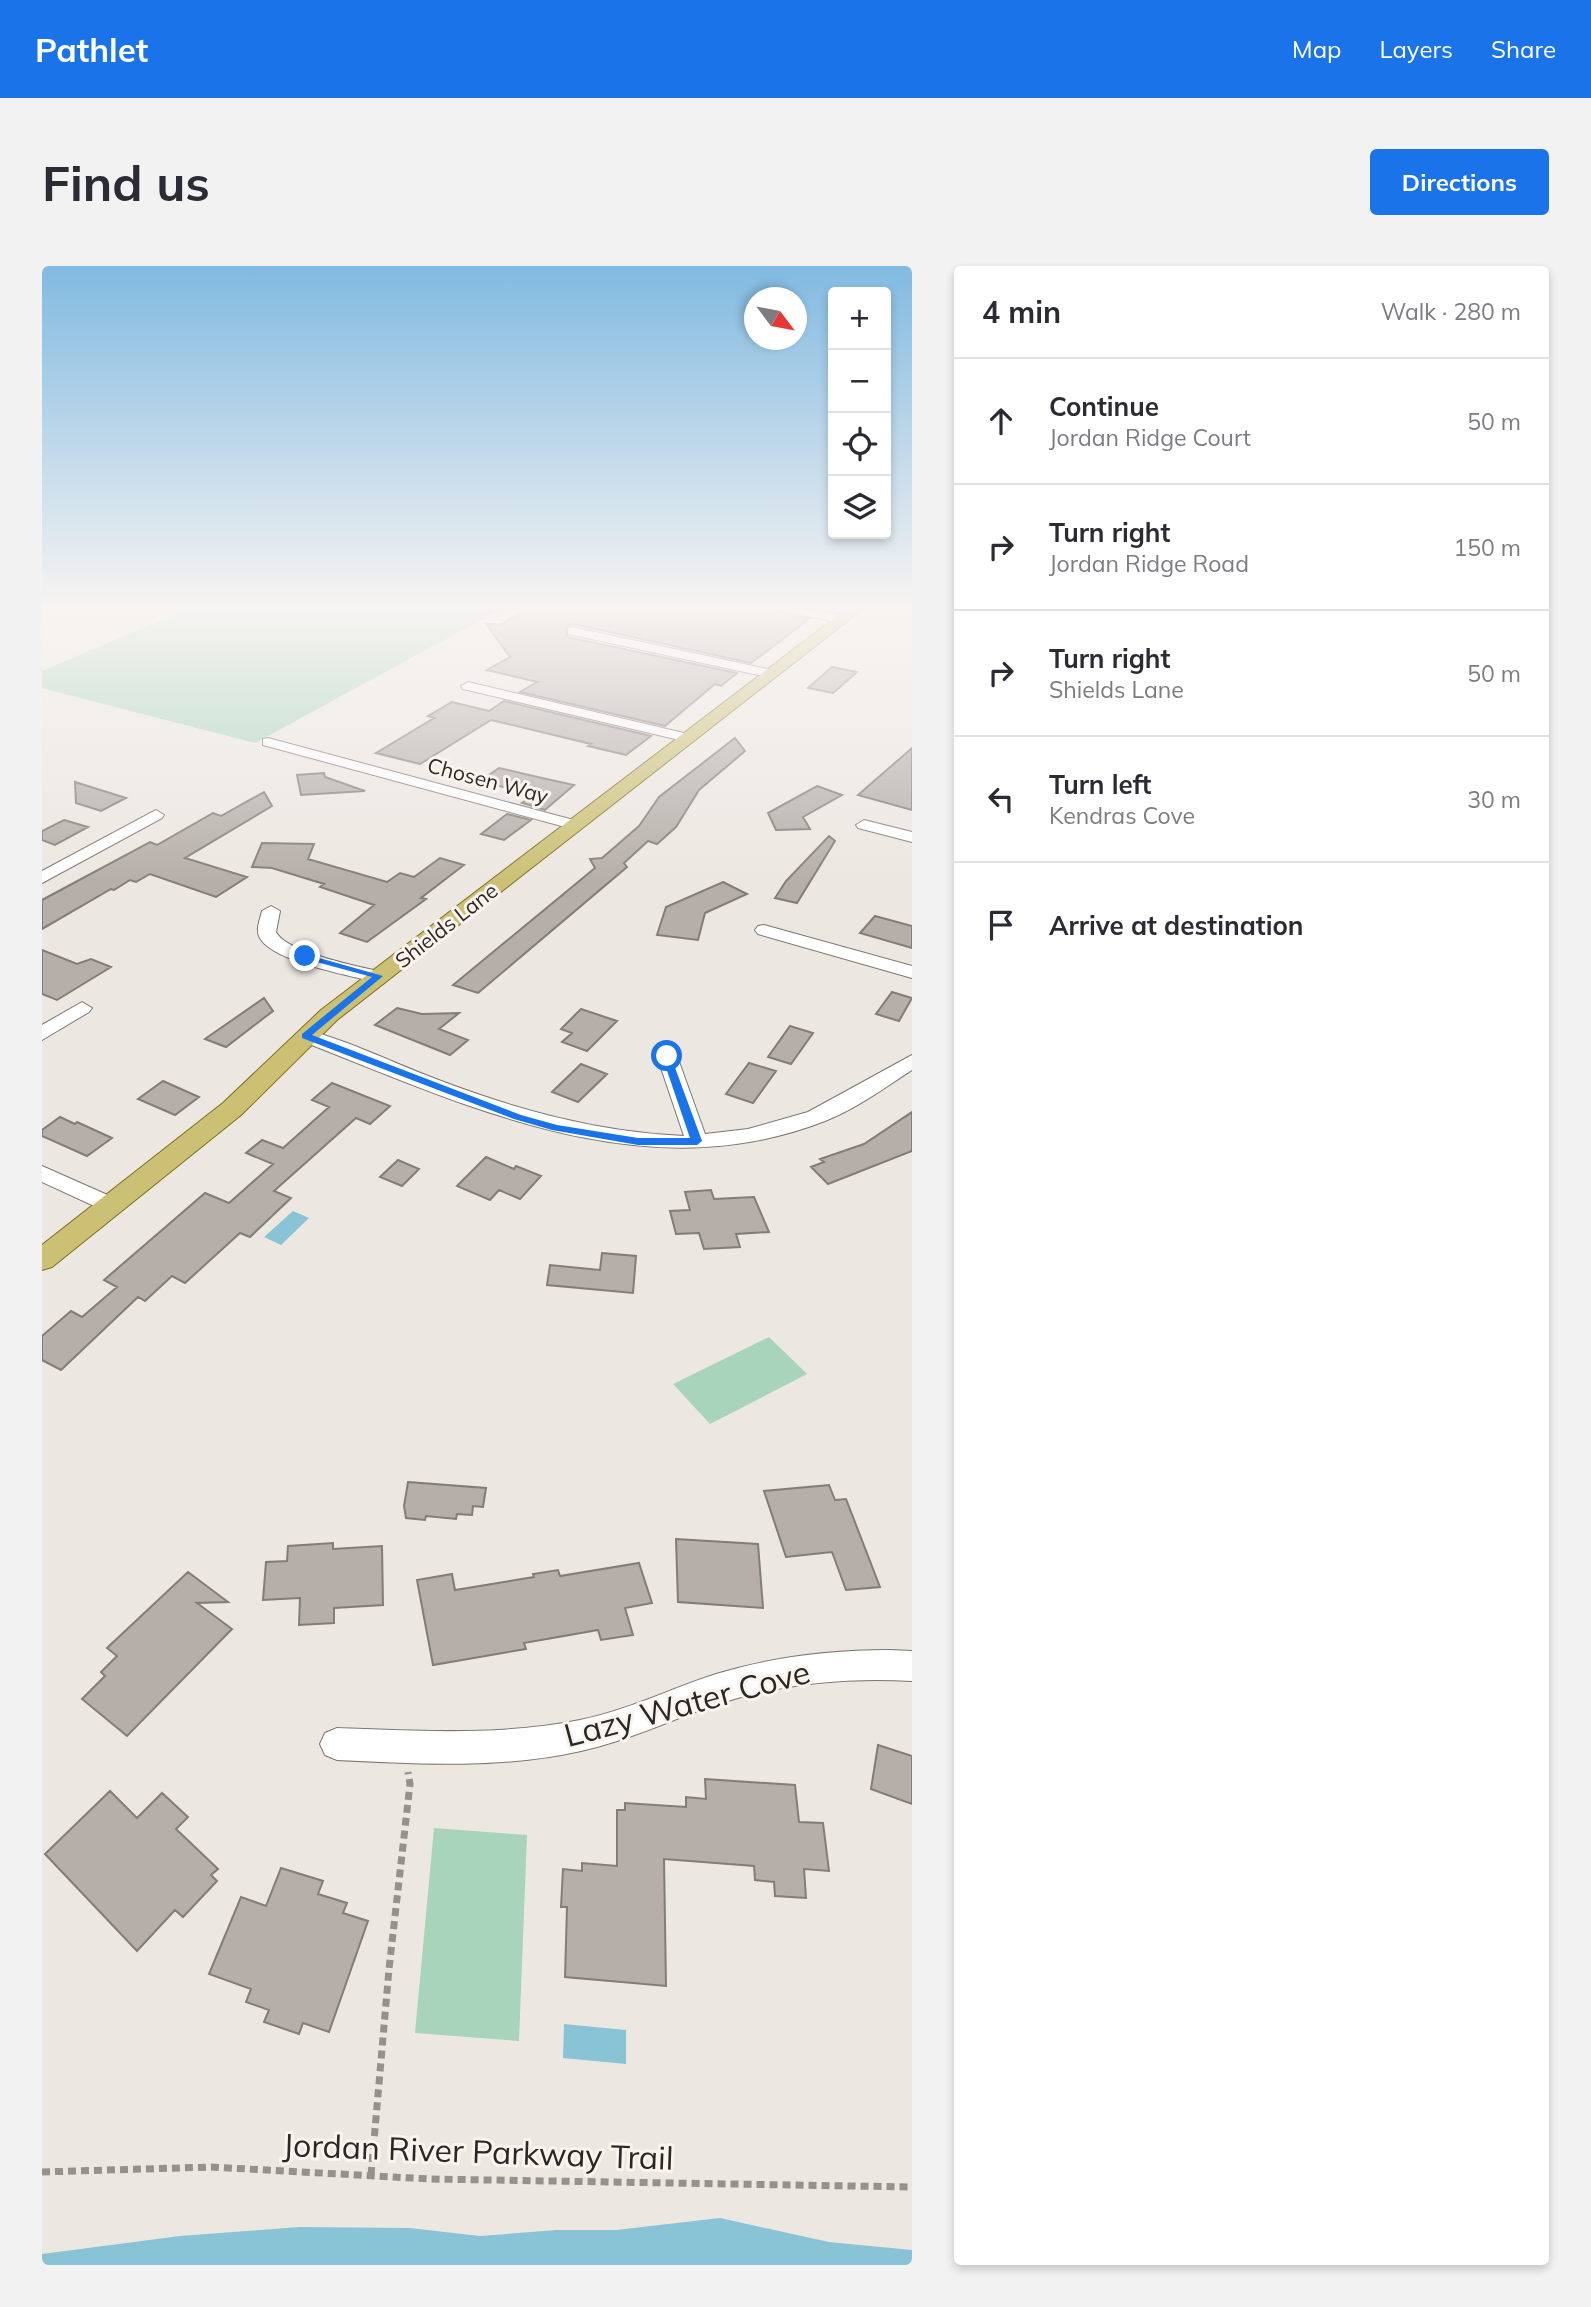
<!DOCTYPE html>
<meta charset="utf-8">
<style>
body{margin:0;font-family:Mulish,sans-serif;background:#f2f2f3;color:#2b2b33}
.controls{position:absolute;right:21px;top:21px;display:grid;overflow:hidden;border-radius:7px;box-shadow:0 4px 10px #0003}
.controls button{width:63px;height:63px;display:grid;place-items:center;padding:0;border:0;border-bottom:2px solid #e1e1e2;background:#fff;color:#2b2b33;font:35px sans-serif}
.compass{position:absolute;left:702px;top:21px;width:63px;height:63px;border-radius:50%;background:#fff;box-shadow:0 4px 10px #0003;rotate:122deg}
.stop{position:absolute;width:21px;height:21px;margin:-16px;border:5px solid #1a73e8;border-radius:50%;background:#fff}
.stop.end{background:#1a73e8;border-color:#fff;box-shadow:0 2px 7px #0008}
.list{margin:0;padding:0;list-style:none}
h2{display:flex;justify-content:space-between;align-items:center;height:91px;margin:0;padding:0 28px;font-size:30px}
h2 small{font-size:23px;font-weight:400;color:#7c7c81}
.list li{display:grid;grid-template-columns:46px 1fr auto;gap:21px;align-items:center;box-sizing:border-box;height:126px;padding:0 28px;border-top:2px solid #e1e1e2}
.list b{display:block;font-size:26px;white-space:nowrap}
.list p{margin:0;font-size:23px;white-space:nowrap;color:#7c7c81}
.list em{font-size:23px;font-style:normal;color:#7c7c81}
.icon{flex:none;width:38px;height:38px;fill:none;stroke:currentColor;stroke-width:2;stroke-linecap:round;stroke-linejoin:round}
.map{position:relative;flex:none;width:870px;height:1999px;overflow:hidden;border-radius:7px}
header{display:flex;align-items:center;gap:42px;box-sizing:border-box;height:98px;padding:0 35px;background:#1a73e8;color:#fff}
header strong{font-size:33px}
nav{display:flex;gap:38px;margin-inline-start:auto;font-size:24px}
.intro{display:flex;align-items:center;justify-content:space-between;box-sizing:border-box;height:168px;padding:0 42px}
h1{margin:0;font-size:49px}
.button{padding:18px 32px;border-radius:7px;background:#1a73e8;color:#fff;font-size:24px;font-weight:700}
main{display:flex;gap:42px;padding:0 42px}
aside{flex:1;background:#fff;border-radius:7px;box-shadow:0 4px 10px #0003}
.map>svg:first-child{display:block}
.green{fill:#a7d4ba}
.water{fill:#88c4d6}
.building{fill:#b5aea9;stroke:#837d78;stroke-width:2}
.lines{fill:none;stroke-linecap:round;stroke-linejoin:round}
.minor-casing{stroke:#7c7671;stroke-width:2}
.major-casing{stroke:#7d701d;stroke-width:2}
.path{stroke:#95918d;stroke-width:7;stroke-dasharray:8 5;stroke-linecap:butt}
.minor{fill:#fff;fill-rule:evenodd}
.major{fill:#cbc074;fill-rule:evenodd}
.route{fill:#1a73e8}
.labels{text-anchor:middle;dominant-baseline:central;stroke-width:6;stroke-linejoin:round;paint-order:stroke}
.far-street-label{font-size:21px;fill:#2a2826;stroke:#fbf4ee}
.near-street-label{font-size:32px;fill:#2a2826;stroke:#fbf4ee}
</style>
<header>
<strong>Pathlet</strong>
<nav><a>Map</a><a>Layers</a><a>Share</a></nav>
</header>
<div class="intro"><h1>Find us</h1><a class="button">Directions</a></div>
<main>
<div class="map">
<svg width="870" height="1999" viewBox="0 0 870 1999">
<rect width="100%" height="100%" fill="#ede7e1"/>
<!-- green -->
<path class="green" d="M158,338H468L213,477L0,422V405Z
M727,1071L765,1108L668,1158L631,1118Z
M392,1562L485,1569L477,1775L373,1767Z"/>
<!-- water -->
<path class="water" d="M251,945L267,952L239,979L222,971Z
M522,1758L584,1764V1798L521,1792Z
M678,1952L787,1976L870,1984V1999H0V1988L138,1970L257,1961L368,1962L438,1970L514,1964H574Z"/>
<!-- building -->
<path class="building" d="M532,338H662L712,347L713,340L767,353L709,397L531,358L524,360L525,371L695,407L679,420L673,418L623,460L478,426L495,416L445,404L468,391L444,358H459L491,341Z
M790,401L815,406L791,427L766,422Z
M462,435L609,470L584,489L546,480L549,478L449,454L378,498L334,487L392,452L386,450L410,436L447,445Z
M693,472L703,485L657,524L634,561L615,578L606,575L582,597L585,601L436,727L411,719L553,602L548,593L560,592L597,560L617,531Z
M870,482V544L816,529Z
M457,502L500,512L532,519L503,544L480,537L492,529L438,515Z
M282,507L283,511L323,525L259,529L255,509Z
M33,516L84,532L59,545L34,537Z
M775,520L800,529L761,551L768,563L734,564L726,547Z
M222,526L230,540L143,592L205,611L174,631L108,608L94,616L88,614L72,624L69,623L0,663V634L108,576L115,579L171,547L179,550Z
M465,548L489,554L462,574L439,568Z
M22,554L46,561L13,579L0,574V565Z
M787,570L793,575L755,637L733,632L744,615Z
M220,577L272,578L266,593L345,616L358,607L372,611L398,592L422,599L379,632L384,633L325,676L298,667L332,639L278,621L282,618L230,602L210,601Z
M681,616L705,628L663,647L656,674L615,669L624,641Z
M833,650L870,660V682L818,667Z
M0,684L35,698L49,693L69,701L15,734L0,728Z
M850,726L870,732L857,755L834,748Z
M222,732L231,745L184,781L163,773Z
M355,742L380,748L417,747L397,763L426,774L408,789L333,759Z
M539,743L575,755L545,785L520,776L530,767L519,763Z
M748,760L771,767L749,798L726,791Z
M707,797L734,805L711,837L684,828Z
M539,798L565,808L536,836L510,826Z
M121,815L157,831L133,849L96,833Z
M290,817L348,840L328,858L314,852L232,925L249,932L208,971L198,967L143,1017L130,1010L103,1035L96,1031L19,1104L0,1094V1070L29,1045L40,1051L75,1021L62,1014L163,927L187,937L231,898L204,887L220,874L241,882L287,841L270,834Z
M870,846V885L786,918L769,901L782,896L778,893L822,878Z
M18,851L33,858L35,856L70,872L45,890L0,870V864Z
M444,891L472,903L474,900L499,910L478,933L457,924L448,934L415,920Z
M356,894L377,903L360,920L338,911Z
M669,924L672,933L712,931L727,966L694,968L698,981L662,983L657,967L634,968L628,945L648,944L643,926Z
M560,987L594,990L591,1027L505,1019L508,999L558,1004Z
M366,1216L444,1222L441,1241L431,1240L430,1249L415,1248L414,1253L384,1250L383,1254L364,1252L362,1240Z
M787,1219L793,1234L804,1233L838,1321L804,1324L790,1286L744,1291L722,1225Z
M634,1273L716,1278L721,1342L636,1336Z
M291,1277V1283L340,1280L341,1339L292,1342V1357L257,1359L258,1332L221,1334L224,1296L245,1295L246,1280Z
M597,1297L610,1337L583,1342L591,1369L559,1374L556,1364L482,1377L484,1383L391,1399L375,1314L410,1308L413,1324L492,1311L491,1308L516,1304L518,1310Z
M146,1306L186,1336L155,1337L190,1363L85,1470L40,1433L63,1410L59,1406L75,1390L65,1382Z
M836,1479L870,1490V1538L829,1523Z
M663,1513L753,1519L757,1556L781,1557L787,1605L762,1603L764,1632L733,1630L732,1616L713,1614L712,1600L622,1593L624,1720L523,1711L525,1641H519L521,1603L540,1605V1597L575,1600V1544H583V1537L644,1541V1531L664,1533Z
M68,1525L95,1552L120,1527L146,1551L134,1563L176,1603L169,1609L175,1615L141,1651L133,1644L95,1685L3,1588Z
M239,1602L281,1615L276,1628L305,1637L301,1647L326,1655L287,1766L261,1757L257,1768L222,1756L227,1744L204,1736L209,1723L167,1708L199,1631L224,1640Z"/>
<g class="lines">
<defs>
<path id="minor" d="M714,338H738L800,349L806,353L800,357L720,341Z
M530,361L730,404L736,408L730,412L526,368V362Z
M426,416L646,468L653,472L646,476L421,423L419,420Z
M226,472L539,556L541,559L533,564L527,562L221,479V473Z
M114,544L122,549L120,552L0,617V605Z
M822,554L870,566V576L816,562L814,559Z
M229,640L238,645L234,666C244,687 320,701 344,707L346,711L337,717C311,710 231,696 218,672C213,664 218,654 220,645Z
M722,659L870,700V712L716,668L713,664L716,660Z
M40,736L50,742L47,746L0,774V759Z
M264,764C308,775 351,797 394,813C475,844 555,866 642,870L615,790L618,786H632L635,790L663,868L706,863L766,846L870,789V804C842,822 814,843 783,855C601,926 426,840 257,774L254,770L257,766Z
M0,900L79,935L83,940L79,945L71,948L63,945L0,916Z
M847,1384L870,1385V1415C803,1411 734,1418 670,1440C626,1455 585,1475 539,1485C460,1503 376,1498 295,1494L283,1489L278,1478L283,1467L295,1462C376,1465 459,1470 538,1454C586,1444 628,1423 674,1408C730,1391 788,1384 847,1384Z"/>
<path id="major" d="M811,338H827L295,754L199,849L10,1001L0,1004V979L181,837L279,744Z"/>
</defs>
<!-- minor casing -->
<use href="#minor" class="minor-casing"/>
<!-- major casing -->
<use href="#major" class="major-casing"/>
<!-- path -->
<path class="path" d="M0,1906L169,1901L388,1913L870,1921
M329,1909L347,1703L368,1518L366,1506"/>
<!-- minor -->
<use href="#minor" class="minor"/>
<!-- major -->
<use href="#major" class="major"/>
</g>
<!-- sky -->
<linearGradient id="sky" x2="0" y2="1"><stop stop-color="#81bae1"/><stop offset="0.55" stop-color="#f7f4f2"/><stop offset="1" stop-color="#f7f4f2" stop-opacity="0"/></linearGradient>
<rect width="870" height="618" fill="url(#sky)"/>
<!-- route -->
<path class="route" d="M263,688L341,710L270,769L479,849L515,859L596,872H648L620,790L628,788L660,875L655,879H596L510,864L472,853L260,772V768L330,711L260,692Z"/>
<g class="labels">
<!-- far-street labels -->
<g class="far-street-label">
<text transform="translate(446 514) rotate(15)">Chosen Way</text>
<text transform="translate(404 659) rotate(-38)">Shields Lane</text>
</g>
<!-- near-street labels -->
<g class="near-street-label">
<text transform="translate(645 1437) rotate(-15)">Lazy Water Cove</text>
<text transform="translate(436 1885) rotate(2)">Jordan River Parkway Trail</text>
</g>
</g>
</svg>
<div class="controls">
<button>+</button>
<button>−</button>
<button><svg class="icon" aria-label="locate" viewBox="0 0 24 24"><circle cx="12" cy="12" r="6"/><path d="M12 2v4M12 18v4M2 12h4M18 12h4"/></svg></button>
<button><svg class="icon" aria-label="layers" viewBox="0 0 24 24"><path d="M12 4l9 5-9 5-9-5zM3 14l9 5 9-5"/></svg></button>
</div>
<svg class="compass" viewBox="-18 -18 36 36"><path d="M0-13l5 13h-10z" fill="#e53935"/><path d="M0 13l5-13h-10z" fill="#7c7c81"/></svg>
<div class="stop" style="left:625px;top:790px"></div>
<div class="stop end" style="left:263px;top:690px"></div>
</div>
<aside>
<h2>4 min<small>Walk · 280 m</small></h2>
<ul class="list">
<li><svg class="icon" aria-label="ahead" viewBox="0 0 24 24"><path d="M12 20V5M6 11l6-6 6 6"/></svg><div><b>Continue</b><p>Jordan Ridge Court</p></div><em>50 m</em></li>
<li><svg class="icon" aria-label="right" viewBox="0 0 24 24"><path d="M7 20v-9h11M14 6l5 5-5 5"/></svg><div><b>Turn right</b><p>Jordan Ridge Road</p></div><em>150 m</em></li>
<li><svg class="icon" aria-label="right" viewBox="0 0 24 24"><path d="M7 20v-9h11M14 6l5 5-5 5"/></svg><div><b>Turn right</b><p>Shields Lane</p></div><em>50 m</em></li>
<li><svg class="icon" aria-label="left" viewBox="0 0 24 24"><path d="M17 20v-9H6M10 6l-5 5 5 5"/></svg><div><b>Turn left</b><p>Kendras Cove</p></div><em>30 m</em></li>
<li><svg class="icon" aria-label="arrive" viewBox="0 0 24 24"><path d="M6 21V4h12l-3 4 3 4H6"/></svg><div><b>Arrive at destination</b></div></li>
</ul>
</aside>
</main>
